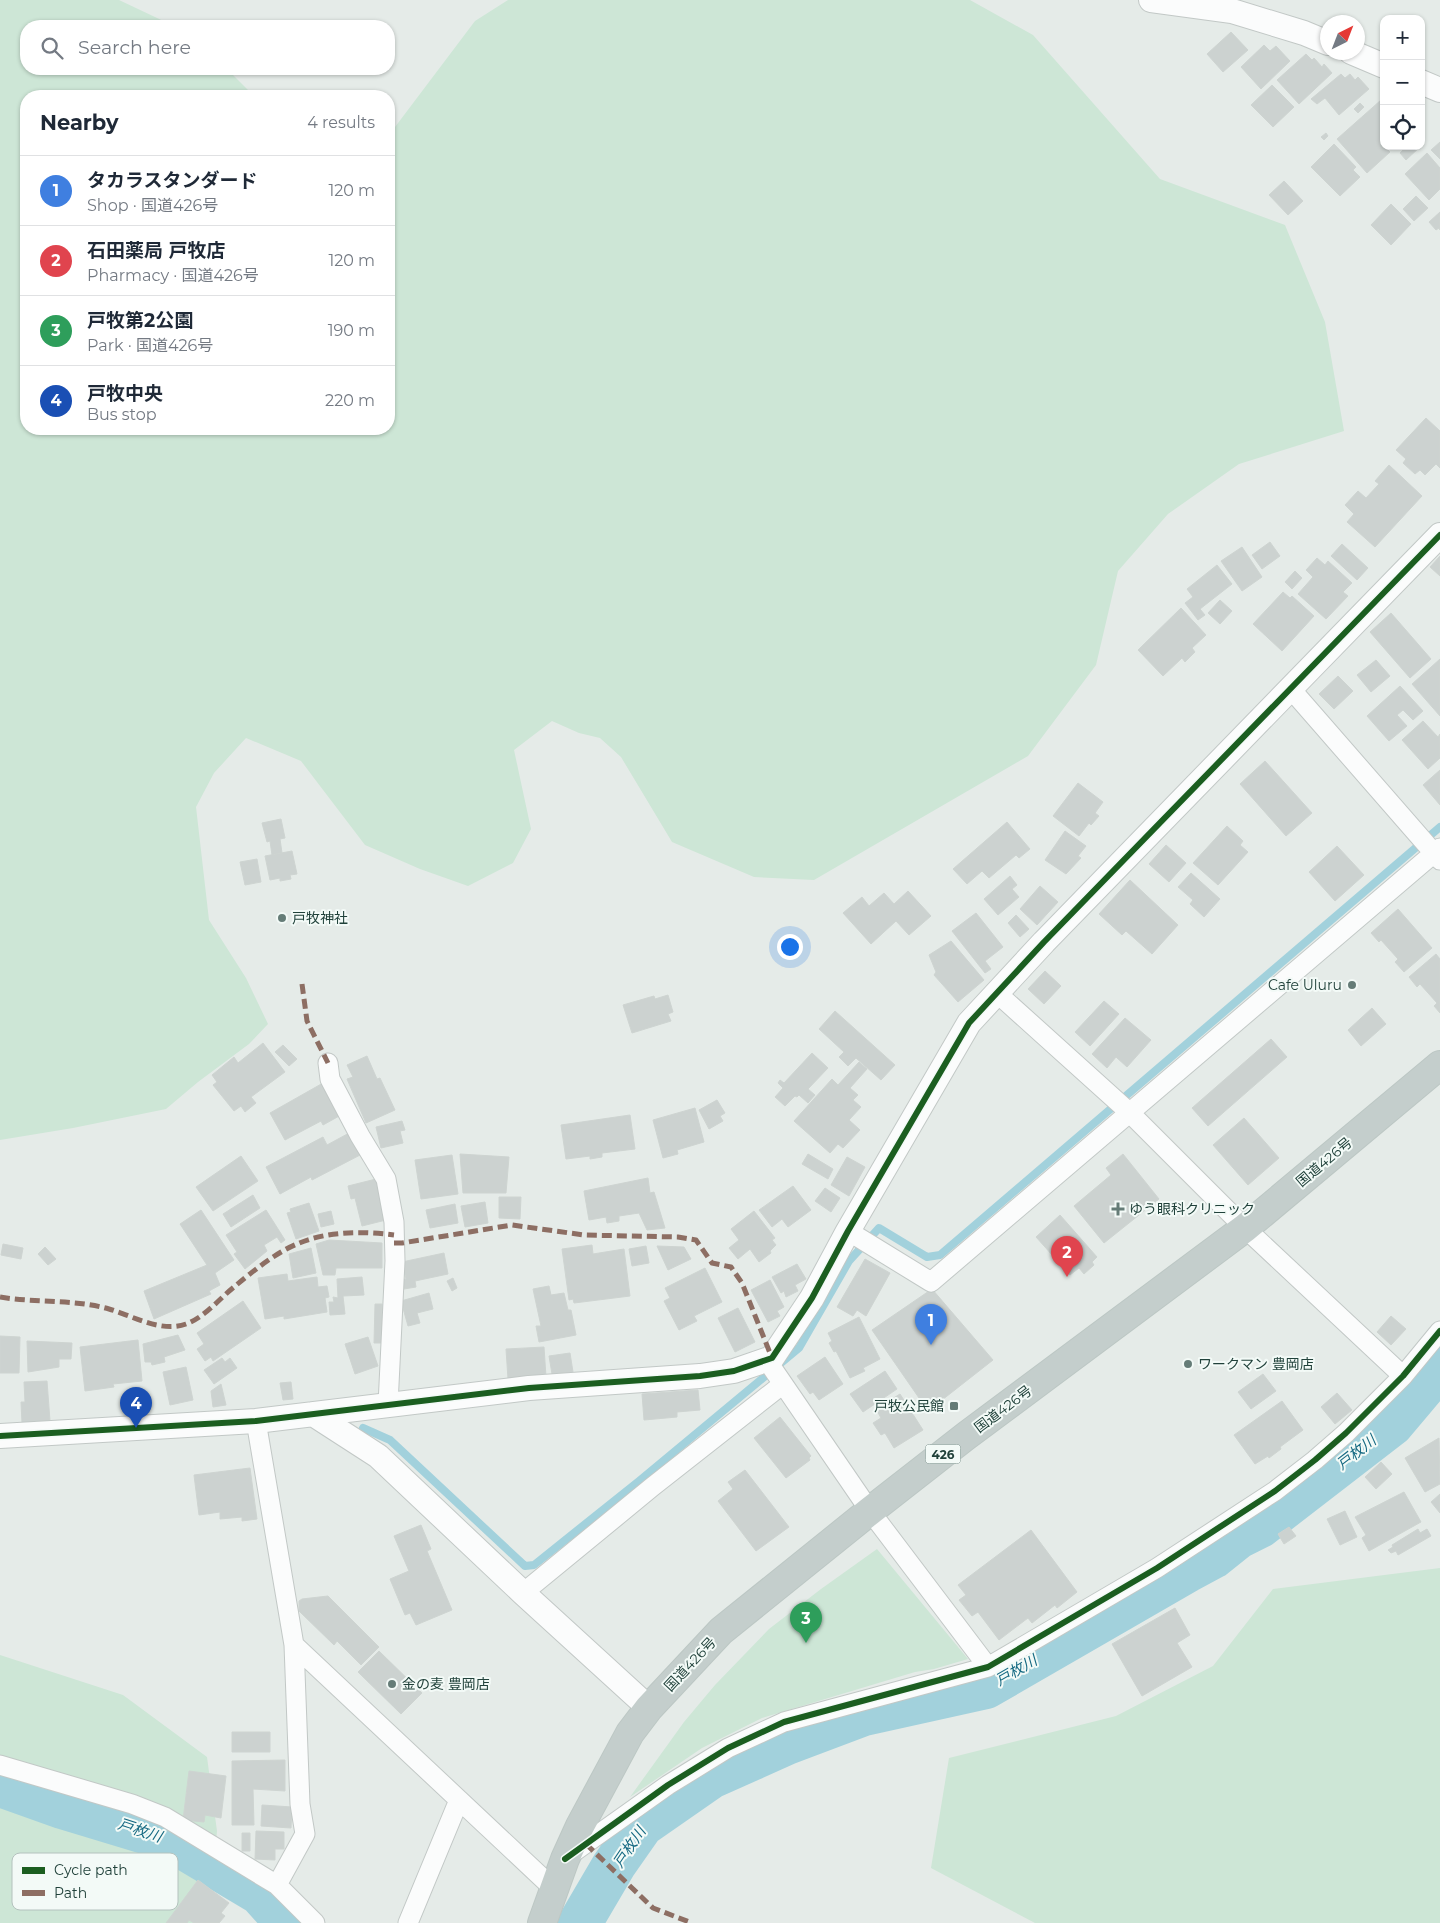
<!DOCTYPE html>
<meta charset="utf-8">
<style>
body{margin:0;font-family:Montserrat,"Noto Sans JP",sans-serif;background:#f2f2f3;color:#1f2937}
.controls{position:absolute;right:15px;top:15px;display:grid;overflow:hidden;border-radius:10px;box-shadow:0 1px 4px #0004}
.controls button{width:45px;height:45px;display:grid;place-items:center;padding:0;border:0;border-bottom:1px solid #e0e1e3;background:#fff;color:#1f2937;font:25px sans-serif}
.compass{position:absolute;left:1320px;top:15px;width:45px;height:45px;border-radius:50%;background:#fff;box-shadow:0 1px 4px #0004;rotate:42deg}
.you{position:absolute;left:789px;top:946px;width:18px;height:18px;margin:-12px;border:4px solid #fff;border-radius:50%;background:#1a73e8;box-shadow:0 0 0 8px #1a73e833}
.badge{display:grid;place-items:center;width:32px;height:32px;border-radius:50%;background:#657c77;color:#fff;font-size:16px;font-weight:700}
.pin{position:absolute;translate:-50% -41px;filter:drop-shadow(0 1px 2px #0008)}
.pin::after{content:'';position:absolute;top:26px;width:18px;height:15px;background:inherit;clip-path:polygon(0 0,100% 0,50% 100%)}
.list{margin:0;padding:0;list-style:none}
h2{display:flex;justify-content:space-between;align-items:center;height:65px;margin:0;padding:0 20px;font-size:21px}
h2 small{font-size:16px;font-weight:400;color:#747a83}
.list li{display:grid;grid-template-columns:32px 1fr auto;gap:15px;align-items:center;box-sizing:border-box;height:70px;padding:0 20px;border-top:1px solid #e0e1e3}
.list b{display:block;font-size:19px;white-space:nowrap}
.list p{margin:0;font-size:16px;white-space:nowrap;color:#747a83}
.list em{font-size:16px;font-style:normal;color:#747a83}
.icon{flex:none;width:28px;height:28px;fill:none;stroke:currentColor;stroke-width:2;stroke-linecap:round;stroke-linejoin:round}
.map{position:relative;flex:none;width:1440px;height:1923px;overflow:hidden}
.search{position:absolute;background:#fff;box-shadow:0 1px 4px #0004;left:20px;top:20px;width:375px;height:55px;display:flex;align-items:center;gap:12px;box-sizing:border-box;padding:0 18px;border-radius:20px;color:#747a83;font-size:19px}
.panel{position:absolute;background:#fff;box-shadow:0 1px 4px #0004;left:20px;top:90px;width:375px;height:345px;border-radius:20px}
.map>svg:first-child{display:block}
.green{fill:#cde6d6}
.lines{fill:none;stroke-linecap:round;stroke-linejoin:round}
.stream{stroke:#a2d1dc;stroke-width:8}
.river{stroke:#a2d1dc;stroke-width:44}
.building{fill:#ccd2d0;stroke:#ced4d1}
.minor-casing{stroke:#c2c8c6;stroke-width:21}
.tertiary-casing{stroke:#c2c8c6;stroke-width:26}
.trunk-casing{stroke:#bcc7c4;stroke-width:30}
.minor{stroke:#fbfcfc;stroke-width:19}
.tertiary{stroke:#fbfcfc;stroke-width:24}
.trunk{stroke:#c4cecc;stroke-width:28}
.quiet{stroke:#8d6e63;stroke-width:5;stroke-dasharray:10 5;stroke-linecap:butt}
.cycleway-casing{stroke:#f3faf7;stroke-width:9}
.cycleway{stroke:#1b5e20;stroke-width:6}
.poi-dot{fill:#657c77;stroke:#f3faf7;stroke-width:2}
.labels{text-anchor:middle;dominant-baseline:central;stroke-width:4;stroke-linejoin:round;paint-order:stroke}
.shield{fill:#f3faf7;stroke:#5f7873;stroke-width:1}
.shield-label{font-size:12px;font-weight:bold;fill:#20413a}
.poi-label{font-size:14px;fill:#20413a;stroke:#f3faf7;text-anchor:start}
.street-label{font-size:14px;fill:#20413a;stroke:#f3faf7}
.water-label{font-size:15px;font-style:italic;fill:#156982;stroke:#f3faf7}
.key{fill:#f3faf7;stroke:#b4c2be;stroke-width:1}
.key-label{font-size:14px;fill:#20413a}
</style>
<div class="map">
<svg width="1440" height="1923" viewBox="0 0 1440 1923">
<rect width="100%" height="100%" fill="#e5ebe8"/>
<!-- green -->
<path class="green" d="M0,0H119L174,26H26V69H227L254,96H26V429H389V135L475,21L508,0H970L1033,35L1160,179L1285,225L1325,322L1344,431L1239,464L1168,514L1118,571L1096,665L1028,756L814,880L754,877L672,842L621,757L600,738L579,733L552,721L514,750L531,829L513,863L468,886L420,869L365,845L301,761L246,738L214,773L196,807L209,920L246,978L268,1024L249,1044L198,1082L166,1109L73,1128L0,1140Z
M877,1549L968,1659L934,1669L915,1672L762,1718L702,1748L630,1797L684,1722L715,1685L769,1629L821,1589Z
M1440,1568V1923H1035L931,1868L949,1758L1116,1716L1213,1666L1273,1589Z
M0,1655L123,1695L207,1757L217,1831L209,1923H0Z"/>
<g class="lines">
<!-- stream -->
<path class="stream" d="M363,1428L390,1440L525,1566L534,1565L639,1481L799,1348L849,1261L879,1228L927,1257L940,1255L1440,827"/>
<!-- river -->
<path class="river" d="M0,1785L62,1807L171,1840L260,1893L287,1923
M580,1923L614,1865L642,1825L711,1777L787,1743L864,1714L986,1687L1187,1571L1213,1557L1238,1537L1260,1526L1392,1424L1440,1367"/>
</g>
<!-- building -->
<path class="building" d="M1231,32L1248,50L1223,72L1207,54Z
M1264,45L1270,51L1276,46L1290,61L1261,89L1241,67Z
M1306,54L1312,60L1314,58L1322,67L1324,64L1332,73L1299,104L1277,80Z
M1341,74L1345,78L1350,74L1355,80L1358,77L1369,89L1339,115L1325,98L1317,104L1311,99Z
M1272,85L1294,107L1273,127L1251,105Z
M1381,100L1384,104V146H1387L1385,147L1390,152L1367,173L1337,139Z
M1360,103L1364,107L1358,113L1354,109Z
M1326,133L1328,136L1324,140L1321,137Z
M1440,142V159L1431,150Z
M1334,144L1356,167L1353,170L1360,177L1340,196L1311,167Z
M1407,146H1421L1406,160L1400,153Z
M1427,153L1440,168V189L1429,200L1405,174Z
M1284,181L1303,201L1288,215L1269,195Z
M1416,196L1428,208L1414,221L1403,209Z
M1391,204L1411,224L1391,245L1371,225Z
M1440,212V230L1439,228L1436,230L1429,222Z
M1426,418L1440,431V468L1436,464L1425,475L1420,470L1415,474L1403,463L1406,459L1396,450Z
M1389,465L1422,496L1375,547L1347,522L1354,514L1345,505L1358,491L1366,498L1379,484L1375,481Z
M1270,542L1280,556L1262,569L1252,555Z
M1342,544L1368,568L1357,580L1331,556Z
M1242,547L1262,577L1242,591L1221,561Z
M1440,556V576L1430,567Z
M1317,558L1325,565L1328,561L1352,583L1343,592L1348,596L1326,619L1298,594L1313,577L1306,570Z
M1217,565L1232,584L1200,609L1205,615L1198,620L1185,603L1193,597L1187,589Z
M1295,571L1302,578L1292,589L1285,582Z
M1283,592L1290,598L1292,596L1314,616L1282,651L1253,624Z
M1220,600L1232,611L1220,624L1208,613Z
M1181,608L1206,635L1192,648L1195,652L1185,662L1182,658L1163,676L1138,650Z
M1391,613L1431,659L1410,678L1370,632Z
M1440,659V716L1412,684Z
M1376,660L1390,676L1371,692L1357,675Z
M1338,676L1353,691L1334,709L1319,694Z
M1400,686L1423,711L1413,720L1403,710L1397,715L1407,726L1389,741L1367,716Z
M1423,721L1438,737L1440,734V758L1428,769L1402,740Z
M1265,761L1312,813L1286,836L1240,784Z
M1440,770V805L1423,785Z
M1078,783L1103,802L1095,813L1099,816L1091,825L1089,823L1079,836L1053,816Z
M281,819L285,838L280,839L282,853L272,855L270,841L267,842L262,823Z
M1007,822L1030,849L1019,858L1016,855L989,878L982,871L967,884L953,869Z
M1227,826L1243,841L1240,845L1248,852L1218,885L1193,863Z
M1065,831L1086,846L1078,856L1081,858L1066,874L1045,860Z
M1166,845L1186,863L1169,882L1149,864Z
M1337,846L1364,875L1335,901L1309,872Z
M292,851L297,874L290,875L291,879L280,881V878L270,880L265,856Z
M257,859L261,882L245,885L240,862Z
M1191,873L1220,899L1204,917L1190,904L1193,900L1178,887Z
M1010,876L1017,885L1012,889L1019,897L998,915L984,899Z
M1130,880L1178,925L1152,954L1126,931L1122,935L1099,914Z
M1040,886L1058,902L1037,925L1020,909Z
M908,891L931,916L909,935L896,921L871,944L843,913L862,897L869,906L884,893L894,904Z
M1398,909L1432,948L1404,972L1395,962L1398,959L1381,940L1379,942L1371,933Z
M976,913L1003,947L985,961L991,969L985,973L952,931Z
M1016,915L1029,929L1020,937L1008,923Z
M951,941L984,980L958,1002L934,975L936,972L929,955Z
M1436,954L1440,959V1013L1434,1006L1437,1003L1420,984L1417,987L1409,977Z
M1045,971L1061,986L1044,1004L1028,989Z
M668,995L673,1012L668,1014L671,1021L632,1033L623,1005L654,996L655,999Z
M1104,1001L1119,1014L1090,1046L1075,1032Z
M1372,1008L1386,1024L1361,1046L1348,1030Z
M835,1011L895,1065L881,1080L856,1058L848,1066L839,1057L844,1052L819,1029Z
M1125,1018L1151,1040L1127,1067L1116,1057L1107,1068L1092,1054Z
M1271,1039L1287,1057L1208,1126L1192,1108Z
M263,1043L285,1072L251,1097L256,1103L245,1112L241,1106L234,1111L213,1085L217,1082L212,1075L234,1057L238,1063Z
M283,1045L297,1059L289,1066L275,1052Z
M812,1053L828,1068L808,1089L815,1095L808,1103L799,1095L797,1097L795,1096L785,1106L775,1097L783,1088L778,1083L780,1080L784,1083Z
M367,1056L377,1079L380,1078L395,1110L366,1123L347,1079L353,1077L347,1065Z
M859,1062L867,1069L850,1088L858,1095L853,1100L861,1107L849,1120L860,1130L843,1148L838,1144L830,1153L794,1121L832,1079L838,1085Z
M323,1083L341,1115L323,1125L321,1121L285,1140L270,1113Z
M717,1100L725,1113L720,1116L723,1121L709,1129L699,1110Z
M695,1108L704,1142L677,1150L678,1154L663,1158L653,1120Z
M630,1115L635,1149L602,1153V1157L590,1159V1156L566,1159L561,1125Z
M1244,1118L1279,1158L1248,1185L1213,1145Z
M402,1121L405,1130L400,1131L403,1143L381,1148L376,1127Z
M351,1132L362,1154L312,1180L311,1177L280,1194L266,1167L323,1137L327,1145Z
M460,1154L509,1157L506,1193H463Z
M808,1154L833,1169L828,1179L802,1164Z
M1123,1154L1159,1199L1104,1243L1074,1206L1111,1175L1106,1168Z
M452,1155L458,1194L421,1199L415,1160Z
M241,1156L258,1181L213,1211L196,1187Z
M847,1157L865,1167L849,1196L831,1185Z
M648,1178L650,1193L654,1192L665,1228L647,1230L639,1213L619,1216V1221L607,1223L606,1217L589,1220L584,1191Z
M376,1179L386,1220L362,1226L355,1198L351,1199L348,1186Z
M793,1186L811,1210L788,1227L782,1219L772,1227L759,1210Z
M825,1188L840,1198L831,1212L815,1201Z
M253,1195L260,1208L231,1227L223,1214Z
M499,1197H521L520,1219L499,1218Z
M485,1202L488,1223L465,1227L461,1206Z
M309,1203L319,1231L296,1239L287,1213L291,1212L290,1209Z
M455,1204L458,1223L430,1228L426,1210Z
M201,1210L234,1260L215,1273L220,1285L209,1291L211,1294L154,1319L144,1291L207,1265L180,1224Z
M266,1210L285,1240L281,1243L277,1237L264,1245L267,1251L245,1269L234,1254L237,1252L226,1235Z
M331,1211L334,1224L321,1227L318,1214Z
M754,1211L775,1238L772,1240L776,1245L770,1251L771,1253L759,1262L750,1249L738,1259L729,1248L739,1240L731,1229Z
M1060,1215L1097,1257L1092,1262L1094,1265L1084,1274L1079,1268L1070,1275L1036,1237Z
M329,1240L382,1243V1268H336L335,1275H323L316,1244Z
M3,1244L23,1248L21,1259L1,1255Z
M592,1245L593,1254L624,1249L630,1296L574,1303L573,1299L569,1300L562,1249Z
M646,1246L649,1263L632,1266L629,1249Z
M657,1246L684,1247L691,1259L668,1270Z
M45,1247L56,1259L48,1265L38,1254Z
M311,1248L316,1273L293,1278L289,1254Z
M444,1253L448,1274L415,1281L416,1287L404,1289L402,1280L406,1279L402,1262Z
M865,1259L890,1273L866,1316L857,1310L853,1316L837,1307Z
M797,1264L806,1279L795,1285L798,1291L786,1297L784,1291L781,1293L772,1277Z
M705,1268L722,1302L694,1316L697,1321L679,1330L664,1301L670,1298L665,1288Z
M287,1274L288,1281L317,1277L318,1287L327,1286L329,1297L325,1298L327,1312L284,1319V1316L265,1319L258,1278Z
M362,1277L364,1295L343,1296L345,1314L330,1315L329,1302H334L333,1297L338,1298L337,1279Z
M453,1278L457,1288L452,1291L447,1281Z
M770,1280L784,1307L777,1311L780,1316L768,1322L751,1290Z
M549,1286L551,1295L564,1293L568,1310H571L576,1335L539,1342L536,1326H541L533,1289Z
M932,1289L993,1360L928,1411L872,1330Z
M429,1293L433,1309L417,1313L420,1323L408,1326L401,1301Z
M243,1301L261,1328L213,1361L211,1357L205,1361L197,1349L204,1344L197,1333Z
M375,1304H382V1343H374Z
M738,1308L755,1342L735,1352L718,1318Z
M1391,1316L1406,1329L1391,1345L1377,1332Z
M859,1317L880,1359L863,1368L865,1371L850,1378L836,1351L834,1352L829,1343L832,1341L828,1333Z
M178,1335L185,1350L164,1357L165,1362L152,1365L151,1362H145L143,1344Z
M0,1336L20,1337L19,1373H0Z
M368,1337L378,1366L355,1374L345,1344Z
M138,1340L142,1381L113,1384L114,1387L85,1391L80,1347Z
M27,1341L72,1343L71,1359H59V1367L28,1372Z
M544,1347L546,1377L508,1379L506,1349Z
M570,1353L573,1372L552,1374L549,1356Z
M825,1357L843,1384L819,1400L813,1392L810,1394L797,1376Z
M222,1358L225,1362L230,1358L237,1368L214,1384L204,1370Z
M186,1367L193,1400L170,1405L163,1372Z
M885,1371L897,1389L863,1412L850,1394Z
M1263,1374L1276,1391L1251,1409L1238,1392Z
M47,1381L50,1421L22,1423L21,1402H25L24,1382Z
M291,1382L293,1399L283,1400L280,1383Z
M221,1384L226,1405L213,1407L211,1391Z
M698,1390L700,1410L677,1412V1417L644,1420L642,1394Z
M1337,1393L1352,1410L1335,1424L1321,1407Z
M900,1394L923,1430L894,1448L885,1433L881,1435L873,1423L881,1418L876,1409Z
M1282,1401L1303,1430L1280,1447L1281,1449L1269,1458L1268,1456L1255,1464L1234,1435Z
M780,1417L811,1456L809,1458L810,1460L786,1478L754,1438Z
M1439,1438L1440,1484L1425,1492L1405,1458Z
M1381,1462L1392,1474L1376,1489L1365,1477Z
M250,1468L257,1519L242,1521V1517L220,1519V1512L199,1515L194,1475Z
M745,1470L789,1527L756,1551L718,1501L733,1489L728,1482Z
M1404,1492L1421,1522L1369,1551L1362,1538L1366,1535L1355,1517Z
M1440,1494V1513L1431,1502Z
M1345,1511L1357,1537L1340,1545L1327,1519Z
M421,1525L431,1549L427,1551L452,1610L416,1625L410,1613L405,1615L390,1579L409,1571L394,1536Z
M1289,1527L1296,1536L1284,1544L1278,1534Z
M1418,1529L1420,1533L1427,1529L1431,1536L1398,1555L1396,1551L1391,1553L1388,1550L1393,1547L1392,1545Z
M1031,1530L1077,1592L1057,1608L1055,1605L1032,1623L1028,1618L999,1640L978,1612L972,1616L959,1600L966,1595L958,1585Z
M328,1596L379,1647L361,1665L337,1641L334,1645L299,1611V1601L302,1599Z
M1175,1608L1190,1635L1177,1643L1192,1667L1142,1696L1112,1644Z
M379,1651L422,1693L401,1714L358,1672Z
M232,1732H270V1752H232Z
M285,1760V1791L253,1789L254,1825H232V1761Z
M189,1771L226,1776L221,1818L205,1815L204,1822L183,1820Z
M262,1805L292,1807L291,1828L261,1826Z
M256,1831L284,1832V1849H275V1860L255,1859Z
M242,1833H250V1851H242Z
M198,1880L229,1903L221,1913L225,1916L219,1923H194L189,1920L187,1923H166Z"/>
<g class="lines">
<defs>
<path id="minor" d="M1290,688L1440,860
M998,994L1129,1112L1245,1228L1403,1376
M328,1063L330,1079L360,1136L386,1179L394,1222L395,1261L388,1405
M848,1231L931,1282L1440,848
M766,1359L870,1511L988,1667
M256,1421L294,1645L300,1804L305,1834L277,1885
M523,1593L652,1487L783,1384
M294,1645L554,1889
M0,1765L132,1804L165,1817L277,1885L315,1923
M568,1856L668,1785L728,1748L784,1722L988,1667L1157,1568L1275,1491L1315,1460L1346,1433L1403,1376L1440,1331
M408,1923L459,1800"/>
<path id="tertiary" d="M1151,0L1232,11L1304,33L1328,43
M1351,52L1384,66
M1421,82L1440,90
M313,1414L378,1456L523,1593L649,1708
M0,1436L256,1421L529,1388L700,1376L734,1371L772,1358L812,1298L848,1231L969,1023L1044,942L1440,535"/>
<path id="trunk" d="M542,1923L565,1859L580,1826L630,1733L649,1708L721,1631L870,1511L966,1436L1245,1228L1440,1065"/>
</defs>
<!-- minor casing -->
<use href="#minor" class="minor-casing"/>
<!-- tertiary casing -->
<use href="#tertiary" class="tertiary-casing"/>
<!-- trunk casing -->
<use href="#trunk" class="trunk-casing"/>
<!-- minor -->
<use href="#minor" class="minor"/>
<!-- tertiary -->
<use href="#tertiary" class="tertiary"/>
<!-- trunk -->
<use href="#trunk" class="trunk"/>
<!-- quiet -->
<path class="quiet" d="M302,984L307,1021L328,1063
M394,1243H402L512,1225L584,1235L678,1237L696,1240L712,1263L731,1267L742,1283L772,1358
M0,1297C35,1303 74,1299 109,1309C133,1316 161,1333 186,1324C205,1317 219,1299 234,1287C252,1272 275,1253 297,1244C327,1231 362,1231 394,1235
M586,1844L653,1908L692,1923"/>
<defs>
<path id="cycleway" d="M0,1436L256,1421L529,1388L700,1376L734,1371L772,1358L812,1298L848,1231L969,1023L1044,942L1440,535
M565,1859L668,1785L728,1748L784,1722L988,1667L1157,1568L1275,1491L1315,1460L1346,1433L1403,1376L1440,1331"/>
</defs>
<!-- cycleway casing -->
<use href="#cycleway" class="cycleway-casing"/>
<!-- cycleway -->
<use href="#cycleway" class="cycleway"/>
</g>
<!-- markers -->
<g class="poi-dot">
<circle cx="282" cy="918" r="5"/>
<circle cx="1352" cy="985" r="5"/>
<path d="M1115.5 1201.5h5v5h5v5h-5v5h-5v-5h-5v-5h5z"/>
<circle cx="1188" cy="1364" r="5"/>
<rect x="949" y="1401" width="10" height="10" rx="2.5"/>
<circle cx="392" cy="1684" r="5"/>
</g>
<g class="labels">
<!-- shield labels -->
<rect class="shield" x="925.5" y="1444.5" width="35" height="19" rx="4"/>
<g class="shield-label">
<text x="943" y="1454">426</text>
</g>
<!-- poi labels -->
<g class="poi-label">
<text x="292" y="918">戸牧神社</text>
<text x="1342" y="985" text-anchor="end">Cafe Uluru</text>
<text x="1129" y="1209">ゆう眼科クリニック</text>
<text x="1198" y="1364">ワークマン 豊岡店</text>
<text x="944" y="1406" text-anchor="end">戸牧公民館</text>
<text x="402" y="1684">金の麦 豊岡店</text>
</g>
<!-- street labels -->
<g class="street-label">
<text transform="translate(1324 1162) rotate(-40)">国道426号</text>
<text transform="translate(1003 1409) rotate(-37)">国道426号</text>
<text transform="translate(690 1664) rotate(-47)">国道426号</text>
</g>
<!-- water labels -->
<g class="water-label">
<text transform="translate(1356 1452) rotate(-38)">戸枚川</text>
<text transform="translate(1016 1670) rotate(-30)">戸枚川</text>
<text transform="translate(140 1830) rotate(18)">戸枚川</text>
<text transform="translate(629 1847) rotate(-56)">戸枚川</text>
</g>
</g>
<!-- legend -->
<rect x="12" y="1853" width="166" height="57" rx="8" class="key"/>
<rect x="22" y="1867" width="23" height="7" fill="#1b5e20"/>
<rect x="22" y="1890" width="23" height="6" fill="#8d6e63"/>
<g class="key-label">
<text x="54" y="1875">Cycle path</text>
<text x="54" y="1898">Path</text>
</g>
</svg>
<div class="controls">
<button>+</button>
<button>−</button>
<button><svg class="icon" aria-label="locate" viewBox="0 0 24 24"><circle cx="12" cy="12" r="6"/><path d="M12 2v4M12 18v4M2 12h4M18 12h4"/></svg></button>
</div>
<svg class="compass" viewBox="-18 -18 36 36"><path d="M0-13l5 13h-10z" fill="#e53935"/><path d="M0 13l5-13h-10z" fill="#747a83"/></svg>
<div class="you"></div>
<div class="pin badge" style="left:931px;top:1345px;background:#3f7fe0">1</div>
<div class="pin badge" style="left:1067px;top:1277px;background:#e0444e">2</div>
<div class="pin badge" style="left:806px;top:1643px;background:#2e9e5b">3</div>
<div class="pin badge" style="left:136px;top:1428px;background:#1a4fb4">4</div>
<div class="search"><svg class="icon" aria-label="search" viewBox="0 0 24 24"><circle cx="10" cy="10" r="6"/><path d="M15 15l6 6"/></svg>Search here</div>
<section class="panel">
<h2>Nearby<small>4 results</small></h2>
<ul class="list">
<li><span class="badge" style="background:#3f7fe0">1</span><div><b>タカラスタンダード</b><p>Shop · 国道426号</p></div><em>120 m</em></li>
<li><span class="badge" style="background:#e0444e">2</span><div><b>石田薬局 戸牧店</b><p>Pharmacy · 国道426号</p></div><em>120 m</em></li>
<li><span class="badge" style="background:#2e9e5b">3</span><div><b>戸牧第2公園</b><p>Park · 国道426号</p></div><em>190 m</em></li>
<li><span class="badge" style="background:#1a4fb4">4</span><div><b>戸牧中央</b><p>Bus stop</p></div><em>220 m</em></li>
</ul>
</section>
</div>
